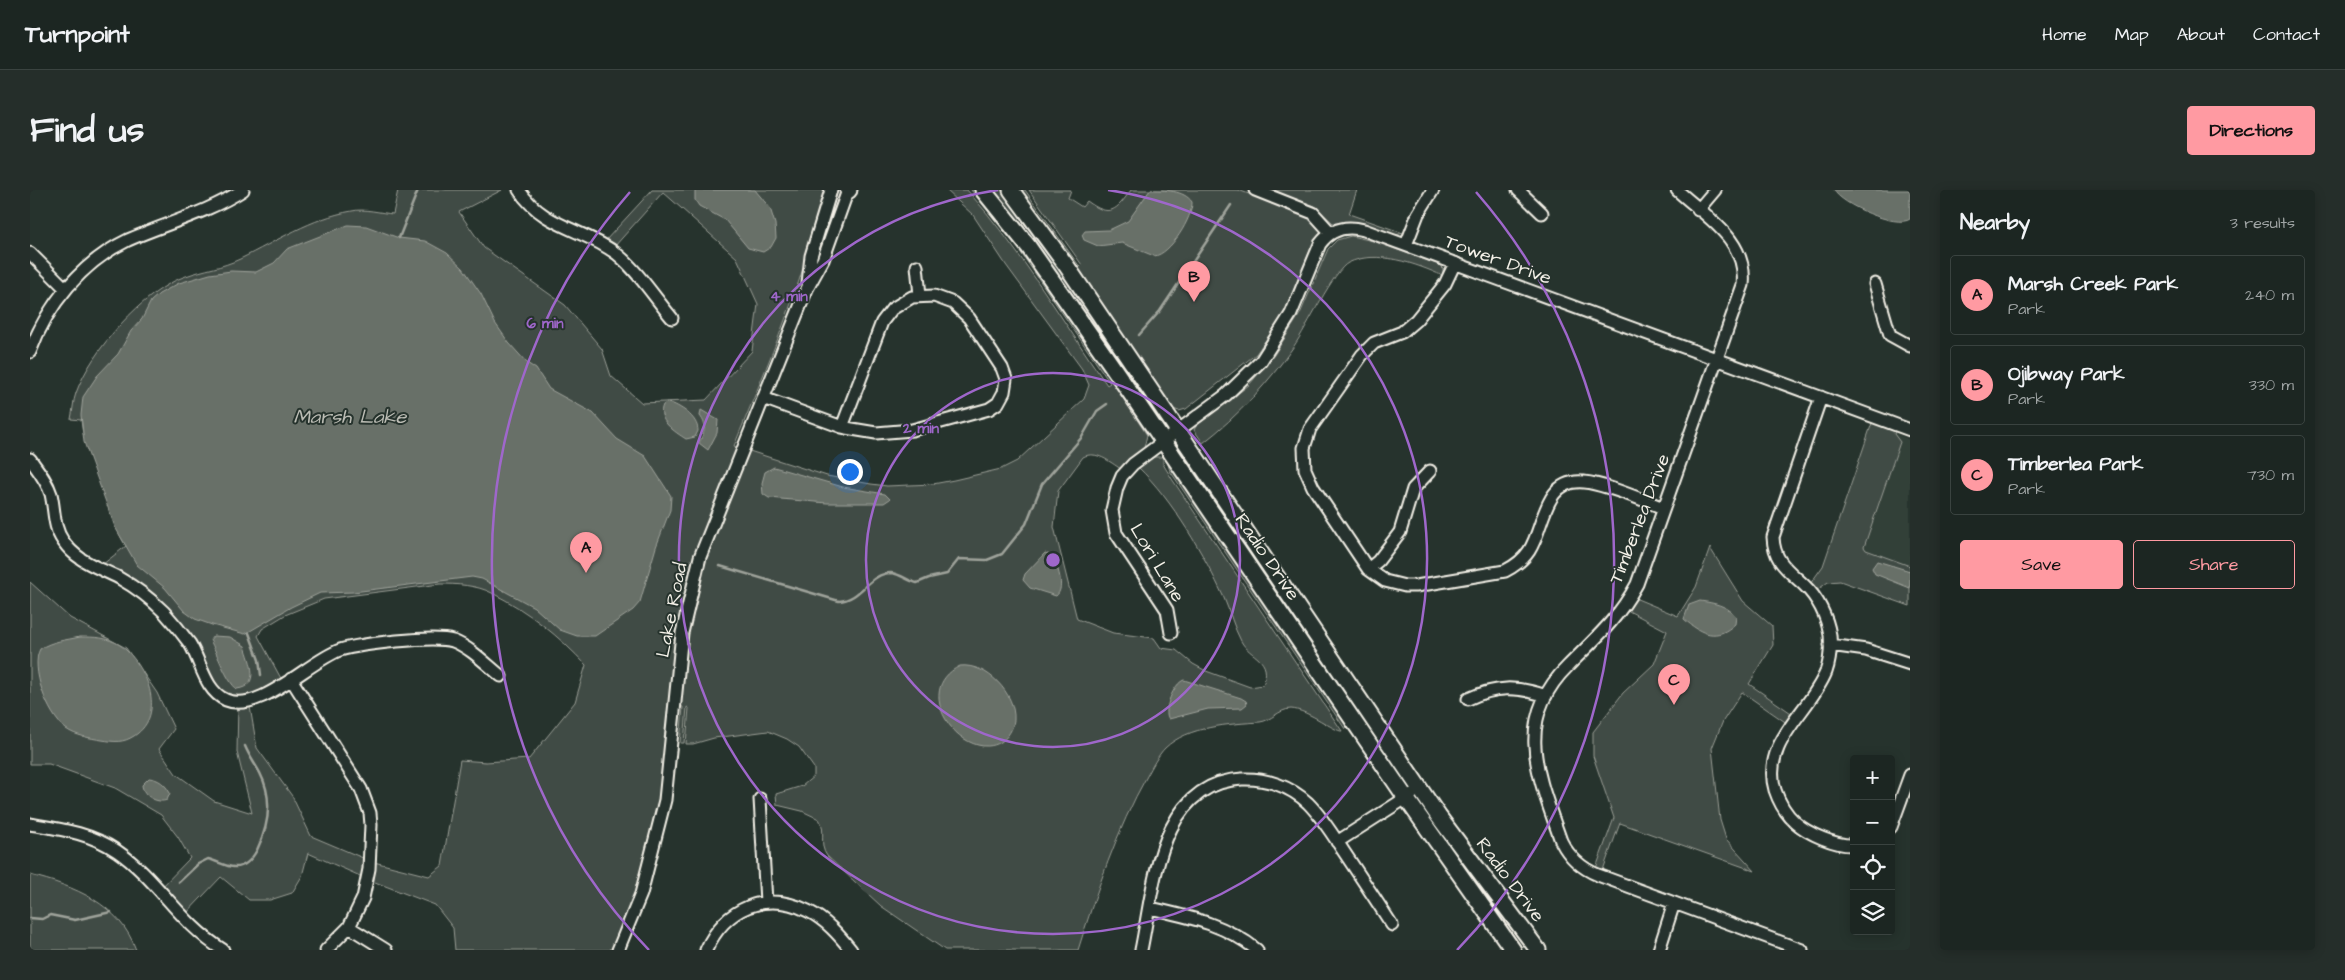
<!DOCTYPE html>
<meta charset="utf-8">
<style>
body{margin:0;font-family:"Architects Daughter",sans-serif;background:#252e2a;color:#f1f3f6}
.controls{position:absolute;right:15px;bottom:15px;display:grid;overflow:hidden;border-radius:5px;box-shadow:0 2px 12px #0003}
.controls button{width:45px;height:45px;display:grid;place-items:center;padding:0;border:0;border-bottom:1px solid #3a4340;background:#1c2622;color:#f1f3f6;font:25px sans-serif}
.you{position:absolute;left:819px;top:281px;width:18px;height:18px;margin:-12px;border:4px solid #fff;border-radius:50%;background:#1a73e8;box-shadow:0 0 0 8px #1a73e833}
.badge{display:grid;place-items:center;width:32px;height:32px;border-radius:50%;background:#ff9aa2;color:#111;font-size:16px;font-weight:700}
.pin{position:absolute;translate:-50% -41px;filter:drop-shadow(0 1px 2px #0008)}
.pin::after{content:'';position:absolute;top:26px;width:18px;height:15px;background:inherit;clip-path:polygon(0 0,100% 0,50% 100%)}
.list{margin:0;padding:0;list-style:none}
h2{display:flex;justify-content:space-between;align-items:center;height:65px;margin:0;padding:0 20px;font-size:21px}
h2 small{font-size:16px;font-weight:400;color:#a0a5a5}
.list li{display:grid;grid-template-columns:32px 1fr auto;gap:15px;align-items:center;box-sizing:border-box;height:80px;margin:0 10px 10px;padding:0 10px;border:1px solid #3a4340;border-radius:5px}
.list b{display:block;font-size:19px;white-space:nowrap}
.list p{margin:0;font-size:16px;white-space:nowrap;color:#a0a5a5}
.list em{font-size:16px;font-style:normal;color:#a0a5a5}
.actions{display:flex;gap:10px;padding:15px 20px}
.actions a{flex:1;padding:11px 0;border:1px solid #ff9aa2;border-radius:5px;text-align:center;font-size:18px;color:#ff9aa2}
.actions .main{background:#ff9aa2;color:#111}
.icon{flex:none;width:28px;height:28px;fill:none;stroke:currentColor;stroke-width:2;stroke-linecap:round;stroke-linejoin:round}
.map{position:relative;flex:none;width:1880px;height:760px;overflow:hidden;border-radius:5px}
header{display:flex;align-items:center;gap:30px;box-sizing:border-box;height:70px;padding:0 25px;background:#1c2622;border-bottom:1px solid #3a4340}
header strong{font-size:24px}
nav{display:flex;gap:28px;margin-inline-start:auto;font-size:18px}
.intro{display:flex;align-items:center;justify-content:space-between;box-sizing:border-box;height:120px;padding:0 30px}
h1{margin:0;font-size:35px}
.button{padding:12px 22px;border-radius:5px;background:#ff9aa2;color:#111;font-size:18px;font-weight:700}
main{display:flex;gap:30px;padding:0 30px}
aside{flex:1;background:#1c2622;border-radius:5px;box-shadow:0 2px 12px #0003}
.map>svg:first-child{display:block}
.built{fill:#333f39}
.green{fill:#414b45;stroke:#9a9e96;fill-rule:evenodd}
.water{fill:#676f68;stroke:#9fa39b}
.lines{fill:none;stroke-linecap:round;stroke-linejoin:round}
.stream{stroke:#9fa39b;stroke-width:2.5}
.minor-casing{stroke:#f4f1e8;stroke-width:15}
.major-casing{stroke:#f4f1e8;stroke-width:19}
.minor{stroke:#26332d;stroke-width:11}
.major{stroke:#26332d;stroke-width:15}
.ring{fill:none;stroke:#9f67cb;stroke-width:2.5}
.labels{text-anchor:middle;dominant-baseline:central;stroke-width:4;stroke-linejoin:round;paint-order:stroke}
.street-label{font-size:19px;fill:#f4f1e8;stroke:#26332d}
.water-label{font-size:20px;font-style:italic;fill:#bcbdb5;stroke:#26332d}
.centre{fill:#9f67cb;stroke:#26332d;stroke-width:2.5}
.ring-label{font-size:15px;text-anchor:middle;font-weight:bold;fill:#9f67cb;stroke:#26332d;stroke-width:4;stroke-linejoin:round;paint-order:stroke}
</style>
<header>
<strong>Turnpoint</strong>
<nav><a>Home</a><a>Map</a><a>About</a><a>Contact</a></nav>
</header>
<div class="intro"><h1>Find us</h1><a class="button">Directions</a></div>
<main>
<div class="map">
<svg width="1880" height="760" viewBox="0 0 1880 760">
<rect width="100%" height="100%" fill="#26332d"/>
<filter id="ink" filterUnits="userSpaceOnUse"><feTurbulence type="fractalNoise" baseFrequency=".02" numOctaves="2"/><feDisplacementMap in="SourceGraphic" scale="10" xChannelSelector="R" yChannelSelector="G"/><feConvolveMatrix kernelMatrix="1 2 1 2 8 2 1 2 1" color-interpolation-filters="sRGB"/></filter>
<g filter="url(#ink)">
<!-- built -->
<path class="built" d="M1845,234L1880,250V413L1791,381Z"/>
<!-- green -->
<path class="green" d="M368,0H472L429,22L454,58L535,115L572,159L581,186L612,213L676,210L722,161L728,114L707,68L633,2L584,57L575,51L622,0H794C776,88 738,173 704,256L797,286L841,294L857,296L903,294L924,290L971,279L987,271L1054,209L1059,195L1052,179L976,75L943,25L916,0H937C991,60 1031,129 1077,195L1080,193L989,60L941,0H944L980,43L1046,137L1117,245L1114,258L1091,279C1080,272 1066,260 1053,267L1028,301L1024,337L1047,429L1083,443L1124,448L1131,458L1146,460L1163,474L1176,481L1220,497L1233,495C1243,468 1220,468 1211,451C1204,438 1200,422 1194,408C1175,366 1142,309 1108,277L1122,267H1133V274L1142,289L1312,541C1305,542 1279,520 1261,519C1249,519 1241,531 1230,532C1200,534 1158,536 1135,558C1128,565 1122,577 1117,586C1087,639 1066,703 1048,760H915L851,716L797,666C788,654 797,640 789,629L772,621L747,615L746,604L772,596L784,586V578L769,557L757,549L738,541L684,548L663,554H656L659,518L657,517L654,553H650L653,517L644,514L635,610L588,760H425L423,738L405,715L337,689L278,663L272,686L262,703L240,710H219L191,687L152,728L128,701L160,668L148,647L131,625L85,598L19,574H0V392L40,428L96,458L127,503L144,539L129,559L146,584L184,611L222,623L207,562L208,513L190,507L134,422L68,378L96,356C84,338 80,319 73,299C64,276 53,254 51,230L41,229C43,221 43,211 46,203C61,161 114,100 156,86C175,79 191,78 210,69C247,51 281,28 322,21C334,18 351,23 363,24ZM410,394C426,394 447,395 462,403C497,420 530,447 556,475L545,512L499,569L456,572L430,570L412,676L399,686L340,671L281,646L262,606L227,558L219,511L254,494L228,446L232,439L255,425L294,409Z
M960,0H971L981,8L1071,137L1068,139Z
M990,0H995L1050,77L1052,75L999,0H1041L1038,8L1052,17L1057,11C1080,28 1086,21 1101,0H1208L1279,26L1292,40L1281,58L1253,125L1226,164L1156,219L1149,221L1140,218L1025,45Z
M1241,0H1327L1319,24L1373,43L1366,45L1328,32L1303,33L1285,16Z
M1321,46L1343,51L1409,75L1413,79V86C1387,74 1346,59 1318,73C1304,80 1276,139 1264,156C1240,191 1208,226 1173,253L1164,240L1166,236L1219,195L1244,165L1270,124L1298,59L1307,50Z
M1842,233L1865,241L1864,244L1870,252L1834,357L1836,360L1880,376V416L1810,391L1798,392L1786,401L1780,394L1793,376Z
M1136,268L1318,538L1315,539L1140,281Z
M1680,358L1713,411L1742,436L1743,455L1719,494L1767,527L1761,536L1712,502L1693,531L1682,558L1690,630L1696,649L1725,681L1590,633L1573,680L1566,678L1584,628L1563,566V542L1593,503L1624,474L1637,441L1593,418L1600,406L1648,426L1666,397Z
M1250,402L1358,560L1353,564L1245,406Z
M0,685C44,696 90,714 106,760H0Z"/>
<!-- water -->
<path class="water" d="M665,0H725L740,18L745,34L746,48L741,57L733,62L718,58L695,30L669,16L665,10Z
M1120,0C1135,0 1154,0 1162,12C1163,27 1140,65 1124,66L1092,53L1068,56L1054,50L1052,45L1055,41L1079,40L1098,31Z
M1804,0H1880V29C1867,39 1810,14 1804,0Z
M318,35L336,36L369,48L395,51L417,63L433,78L451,104L465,133L479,153L497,173L506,179L519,199L563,223L587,249L615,266L641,306L640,320L626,357L610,412L603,420L565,446H547L530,440L504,417L452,389L442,387L323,402L290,403L261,417L215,444L182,435L165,429L154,421L135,398L107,375L85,337L54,252L51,225L53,207L67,186L88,164L101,141L112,129L121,111L129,104L149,93L180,84L201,81L226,82L244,73L257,59Z
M638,212C650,216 668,227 668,241L665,247L656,249C645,242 626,230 633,215Z
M671,220L688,230L687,243L678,260L669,253C674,242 678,236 670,226Z
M744,277L813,297L855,304L860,309L854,313H797L739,308L733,304L732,293L735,282Z
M1015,363L1023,366C1027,376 1036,398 1026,406L1000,398L993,390L995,384Z
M1847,371L1880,381V398L1845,384L1842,378Z
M1670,411C1684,413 1696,415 1706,426L1705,434C1687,451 1672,445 1654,429L1659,415Z
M183,446L200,447L215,456C220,472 231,496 207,499C197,492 187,463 180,450Z
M50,447C65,447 77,447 90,455C116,474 138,524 104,546C93,553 85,552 72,550C60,548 46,546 36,539C17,525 0,477 10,459C21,451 37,450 50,447Z
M930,476C957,473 986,504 984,530C983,539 978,547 971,552C934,574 878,501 930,476Z
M1154,490L1211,508L1216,511L1217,514L1212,518L1178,519L1139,529C1132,521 1144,493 1154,490Z
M119,588C129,589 135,594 140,603L137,610C127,614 113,606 112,595Z"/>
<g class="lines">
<!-- stream -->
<path class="stream" d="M369,48L388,0
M1109,145L1130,121L1201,15
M690,376L809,411C831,410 839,383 861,383C871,384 878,391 887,393L899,388L917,384L929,369L957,370L972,364L996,334L1012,294L1052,247L1067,221L1077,214
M219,443L229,470L231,485
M149,692L168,674L178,669C187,671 196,677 204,677C215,678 222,669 227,660C239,635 243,608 230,583C225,574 219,566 215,556
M0,728L12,729L20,725L45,730L81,722"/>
<defs>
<path id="minor" d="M489,0C514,38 553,38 587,64C608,81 624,107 642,128
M1225,0L1283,23L1301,43
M1488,0L1512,23
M1647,0C1676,27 1718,50 1713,95L1607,394C1588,429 1566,448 1538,476C1482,531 1509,588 1531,651C1539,667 1551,678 1568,685L1772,760
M1668,20L1685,0
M1376,55L1388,24L1403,0
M0,63L36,99
M1425,73L1415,94L1386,130L1372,142L1344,153L1332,165L1280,239L1274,258L1275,279L1283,297L1338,379L1355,391L1375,396H1386L1475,381C1485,376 1493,370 1499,361C1515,337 1513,288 1554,292C1576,294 1612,310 1634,318
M887,76L890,105
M778,93L781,66L801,0
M1845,94L1860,145L1880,156
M0,162C17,115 52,72 98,50C137,33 177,23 213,0
M1791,207L1743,347C1744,372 1758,380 1774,395C1788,408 1797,427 1800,445C1801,457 1800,471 1796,482C1780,522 1731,552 1745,600C1749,612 1755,623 1765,632C1778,644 1806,656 1824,655
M733,208L812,237L816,238L846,243L882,240L959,219L968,213L974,202L976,189L972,178L939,128L923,113L904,106L882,107L862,119L852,132L812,237
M0,269C8,280 17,291 21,304C25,321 23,337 33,351C47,372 68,377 89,388C105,397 121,409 134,422C143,432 152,443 160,454C171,472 175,501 196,510C230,524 279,471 310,460C331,454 403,445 423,451C441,458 456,474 471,486
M1338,379L1348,371L1370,342L1383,299L1400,281
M1141,443L1137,420L1086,343L1082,320L1087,298L1092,286L1103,274L1196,205L1231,171L1261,124L1290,54C1301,39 1316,35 1334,40L1880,240
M1800,455L1836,460L1880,474
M261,489L331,599L340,623L341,635L339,679L333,708L319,737L296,760
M1438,509C1466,496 1487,496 1516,506
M730,609L736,712
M0,634C30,639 61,643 87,661C128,689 149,733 193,760
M1861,637L1880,585
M1307,652L1382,604
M1120,718C1159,727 1195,734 1227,760
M319,737L356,760
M588,760L611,704L635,610L652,443L670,367L777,99L793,70L818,0
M676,760C695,718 735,700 778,721C796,730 809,745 821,760
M1111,760C1124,698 1128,593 1212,589C1236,588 1260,596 1278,613C1292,627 1303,645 1314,662C1330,686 1346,710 1362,735
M1629,760L1644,713"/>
<path id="major" d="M953,0L998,56L1080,173L1376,608L1483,760
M981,0L1036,75L1409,627L1508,760
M818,1L819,0"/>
</defs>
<!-- minor casing -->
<use href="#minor" class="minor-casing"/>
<!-- major casing -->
<use href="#major" class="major-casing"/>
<!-- minor -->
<use href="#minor" class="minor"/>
<!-- major -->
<use href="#major" class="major"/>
</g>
</g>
<!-- distance rings -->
<g class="ring">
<circle cx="1023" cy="370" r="187"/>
<path d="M1078 0A374 374 0 1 1 968 0"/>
<path d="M619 760A561 561 0 0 1 600 2M1446 2A561 561 0 0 1 1427 760"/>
</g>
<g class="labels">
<!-- street labels -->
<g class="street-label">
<text transform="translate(1468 70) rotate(20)">Tower Drive</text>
<text transform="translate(1610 329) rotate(-69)">Timberlea Drive</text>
<text transform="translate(1237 367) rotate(56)">Radio Drive</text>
<text transform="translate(1127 373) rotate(59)">Lori Lane</text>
<text transform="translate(642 420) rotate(-79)">Lake Road</text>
<text transform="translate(1480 690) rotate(53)">Radio Drive</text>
</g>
<!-- water labels -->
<g class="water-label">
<text x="320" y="227">Marsh Lake</text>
</g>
</g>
<circle cx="1023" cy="370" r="8" class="centre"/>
<g class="ring-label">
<text x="759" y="111">4 min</text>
<text x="515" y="138">6 min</text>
<text x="891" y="243">2 min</text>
</g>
</svg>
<div class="controls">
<button>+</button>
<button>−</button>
<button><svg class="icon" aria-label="locate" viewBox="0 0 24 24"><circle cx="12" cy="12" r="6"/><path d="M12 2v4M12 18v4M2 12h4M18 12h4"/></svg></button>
<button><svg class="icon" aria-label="layers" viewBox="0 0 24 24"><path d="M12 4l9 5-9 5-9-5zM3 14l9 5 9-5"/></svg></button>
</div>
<div class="you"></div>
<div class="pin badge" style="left:556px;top:383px">A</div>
<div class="pin badge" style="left:1164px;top:112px">B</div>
<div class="pin badge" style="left:1644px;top:515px">C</div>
</div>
<aside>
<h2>Nearby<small>3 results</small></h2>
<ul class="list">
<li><span class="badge">A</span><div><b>Marsh Creek Park</b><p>Park</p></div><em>240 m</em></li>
<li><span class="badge">B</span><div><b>Ojibway Park</b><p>Park</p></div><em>330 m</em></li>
<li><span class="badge">C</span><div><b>Timberlea Park</b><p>Park</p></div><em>730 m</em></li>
</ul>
<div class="actions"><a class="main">Save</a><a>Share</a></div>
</aside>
</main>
